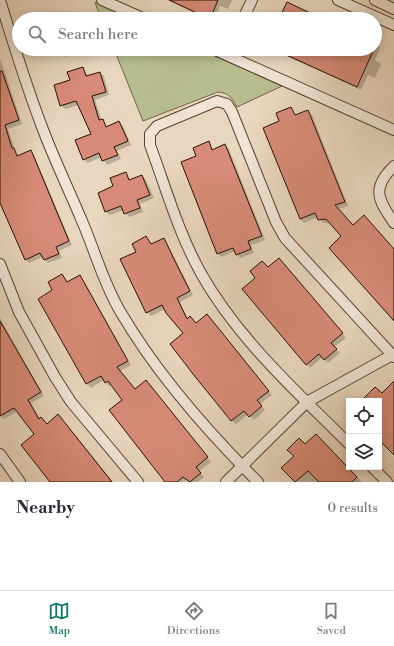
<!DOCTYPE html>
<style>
body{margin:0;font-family:"Libre Bodoni",serif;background:#f2f2f3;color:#2b2b33}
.controls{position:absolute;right:12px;bottom:12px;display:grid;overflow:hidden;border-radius:0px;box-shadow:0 2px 10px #0003}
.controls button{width:36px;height:36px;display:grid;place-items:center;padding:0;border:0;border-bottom:1px solid #e1e1e2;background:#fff;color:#2b2b33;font:20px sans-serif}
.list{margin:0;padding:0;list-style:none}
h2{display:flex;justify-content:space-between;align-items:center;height:52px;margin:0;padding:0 16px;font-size:17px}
h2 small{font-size:13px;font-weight:400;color:#7c7c81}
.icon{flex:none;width:22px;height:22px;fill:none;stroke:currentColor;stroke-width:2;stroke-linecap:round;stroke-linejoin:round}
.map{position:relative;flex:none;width:394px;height:482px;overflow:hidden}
.search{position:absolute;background:#fff;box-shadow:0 2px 10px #0003;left:12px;right:12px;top:12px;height:44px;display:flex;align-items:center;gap:10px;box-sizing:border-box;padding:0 14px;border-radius:22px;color:#7c7c81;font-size:15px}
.sheet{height:108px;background:#fff}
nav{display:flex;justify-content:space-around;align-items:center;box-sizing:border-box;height:56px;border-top:1px solid #e1e1e2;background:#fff;font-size:11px;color:#7c7c81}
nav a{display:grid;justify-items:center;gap:2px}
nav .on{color:#0f766e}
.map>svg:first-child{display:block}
.green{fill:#b8bd90;stroke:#6f6648}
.shadow{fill:#0003}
.building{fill:#d88b78;stroke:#261000}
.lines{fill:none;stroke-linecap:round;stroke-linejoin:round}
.minor-casing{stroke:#574230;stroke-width:12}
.minor{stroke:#f1e4d5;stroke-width:10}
</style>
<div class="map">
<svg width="394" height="482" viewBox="0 0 394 482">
<rect width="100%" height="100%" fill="#e9d6be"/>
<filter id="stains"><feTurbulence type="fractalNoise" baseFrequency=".005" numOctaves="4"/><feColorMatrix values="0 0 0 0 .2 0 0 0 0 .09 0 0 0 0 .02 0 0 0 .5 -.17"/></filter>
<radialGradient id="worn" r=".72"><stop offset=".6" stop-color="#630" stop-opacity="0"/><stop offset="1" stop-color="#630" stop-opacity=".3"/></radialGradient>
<!-- green -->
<path class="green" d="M95,2L132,19H101Z
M114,49H199L282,86L237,107C232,98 229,93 218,92L143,121Z"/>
<!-- shadow -->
<path class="shadow" d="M167,0H232L228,9L220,6L215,19H208Z
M63,13L68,19H49V17Z
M273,13L281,17L322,19H271Z
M80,16L83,19H72Z
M375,44L380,48L375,60L381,64L375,78L368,75L361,90L272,49H375Z
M42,49H78L79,52L65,57L60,49L46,54Z
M0,58L22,124L8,129L15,150L19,156L31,151L34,155L72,245L59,251L62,258L48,263L43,257L29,263L26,259L0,199Z
M83,68L88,76L100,73L104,76L109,95L95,100L102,121L108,128L119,123L123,126L131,145L117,151L121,159L107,165L102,157L88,163L84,159L92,134L79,105L65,109L61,105L71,81Z
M291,108L296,116L308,111L312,115L348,206L338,209L353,226L394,249V319L342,237L330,223H323L318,217L304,223L300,219L280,122Z
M208,143L214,150L225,145L229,149L265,240L251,245L254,253L240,258L235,251L221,257L218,253L198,156Z
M125,173L131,181L142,176L146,180L154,198L140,204L143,212L129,217L124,210L110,215L106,212L99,193L115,187Z
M146,238L152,245L163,239L167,243L193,295L180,302L188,319L196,324L207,315L272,395L260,404L265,410L254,420L248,414L236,424L232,421L171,344L184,333L165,309L151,316L147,312L137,252Z
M283,263L346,338L334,347L340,353L328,363L323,357L310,368L307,364L268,268Z
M62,276L68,283L80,276L83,280L131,365L120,371L135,390L150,385L211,462L199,471L204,477L198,482H189L187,480L185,482H167L123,400L112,385L109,386L104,380L91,388L87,384L39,299L54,291Z
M0,318L44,396L31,403L40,419L47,425L62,419L113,482H52L35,435L18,411L4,419L0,416Z
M316,435L362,482H297L283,468Z"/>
<!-- building -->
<path class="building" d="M169,0H218L210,19Z
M287,2L306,11L323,19H279Z
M273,49H374L357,87Z
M83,67L86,76L100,72L106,92L92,96L99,120L103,119L106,127L119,121L128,141L114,147L118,155L102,161L99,153L83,160L75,140L91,134L76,101L60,106L54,85L70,80L67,72Z
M0,71H2L19,120L5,125L12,148H14L17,156L31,150L69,241L56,247L59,254L44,260L40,253L25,260L0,203Z
M291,107L295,115L308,110L345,202L335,205L353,225L364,215L394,249V321L329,248L341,236L326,219L318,220L315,213L300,219L263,128L279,121L276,113Z
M209,141L212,150L225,144L262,236L248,241L251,249L236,255L233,248L217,254L181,162L196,156L193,148Z
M126,172L129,180L142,175L150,195L137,200L140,208L124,214L121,206L105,212L98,193L113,186L110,178Z
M146,236L151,244L164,238L173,257L190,291L177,298L187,319L190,316L196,323L207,314L269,391L257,400L262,406L249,417L244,411L231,421L193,374L170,344L183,333L166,313L162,305L146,313L120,259L136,252L132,244Z
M279,258L343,333L331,343L337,349L324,360L319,354L306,365L242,289L255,278L250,271L262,261L268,267Z
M62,274L67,282L80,275L128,361L117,367L135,389L146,380L208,457L196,467L201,473L190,482L183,477L177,482H165L109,410L122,400L108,381L105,383L101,376L86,384L38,299L52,290L48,282Z
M0,321L41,392L28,400L39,419L41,417L47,424L58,414L112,482H50L21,445L34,434L14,408L0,416Z
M394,381V455L379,440V401H361L375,387L382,393Z
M316,434L357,477L352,482H319L308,471L295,482L281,468L294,456L287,450L299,438L305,444Z"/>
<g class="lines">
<defs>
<path id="minor" d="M0,0C13,43 26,85 42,127C54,159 69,190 82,221C95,251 103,282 120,311C156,373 207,431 258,482
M102,0L145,19
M338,0L394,25
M375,0L394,9
M243,19L252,0
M213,49L394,130
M394,166C371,188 378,200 394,223
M0,264L19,312L55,377L71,402L138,482
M349,444C297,392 239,340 202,275C179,235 166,188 150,145V134L157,126L217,101L227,104L232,112L276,222L285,238L394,357
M0,454L20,482
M372,467L387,482
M226,482L307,402L394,354"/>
</defs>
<!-- minor casing -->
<use href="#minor" class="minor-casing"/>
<!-- minor -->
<use href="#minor" class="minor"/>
</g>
<rect width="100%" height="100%" filter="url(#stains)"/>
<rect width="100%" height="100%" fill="url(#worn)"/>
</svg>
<div class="controls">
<button><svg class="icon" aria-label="locate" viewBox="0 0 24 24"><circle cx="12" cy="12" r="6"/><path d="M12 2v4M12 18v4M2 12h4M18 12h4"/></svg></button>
<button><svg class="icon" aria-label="layers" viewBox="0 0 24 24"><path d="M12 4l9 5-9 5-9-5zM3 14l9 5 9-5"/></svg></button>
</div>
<div class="search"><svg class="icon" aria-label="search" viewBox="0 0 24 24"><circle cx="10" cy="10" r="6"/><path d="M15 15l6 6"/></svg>Search here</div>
</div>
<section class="sheet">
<h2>Nearby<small>0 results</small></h2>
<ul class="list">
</ul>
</section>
<nav>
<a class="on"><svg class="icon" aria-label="map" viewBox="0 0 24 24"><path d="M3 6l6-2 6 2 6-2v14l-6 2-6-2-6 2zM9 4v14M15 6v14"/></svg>Map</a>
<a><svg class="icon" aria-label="directions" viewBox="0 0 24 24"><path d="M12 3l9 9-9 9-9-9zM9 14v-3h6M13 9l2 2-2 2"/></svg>Directions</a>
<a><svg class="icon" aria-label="saved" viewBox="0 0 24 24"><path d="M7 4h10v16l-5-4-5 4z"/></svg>Saved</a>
</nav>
